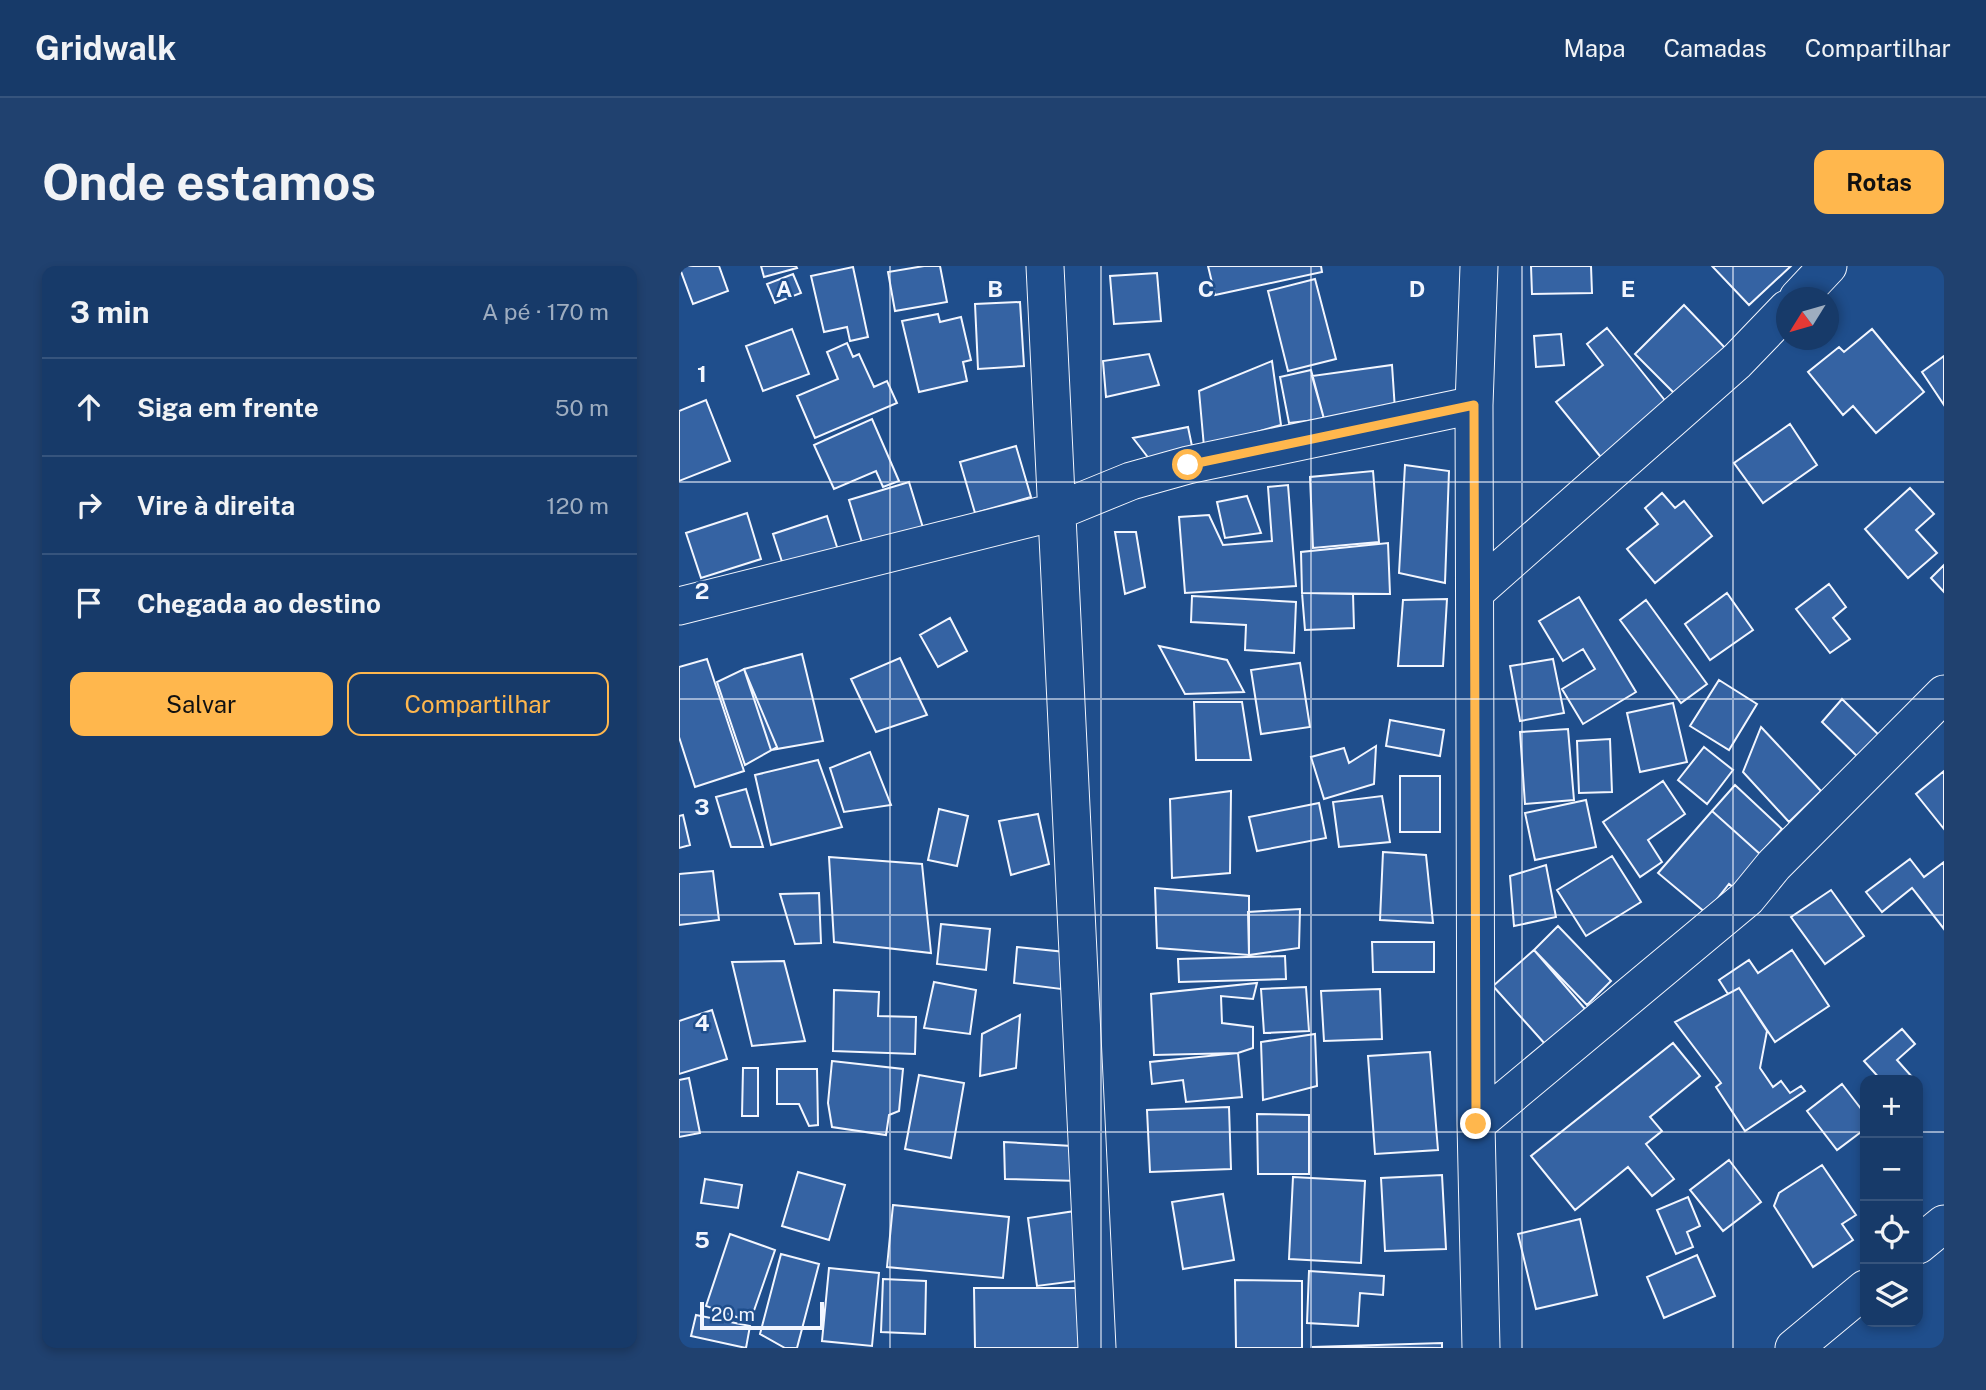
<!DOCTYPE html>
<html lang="pt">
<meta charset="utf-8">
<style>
body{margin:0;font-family:"Public Sans",sans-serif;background:#20416f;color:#f1f3f6}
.controls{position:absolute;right:21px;bottom:21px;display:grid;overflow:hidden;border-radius:14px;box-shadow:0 4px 10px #0003}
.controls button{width:63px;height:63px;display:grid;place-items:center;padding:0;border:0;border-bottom:2px solid #36547d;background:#173a69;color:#f1f3f6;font:35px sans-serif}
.compass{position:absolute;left:1097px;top:21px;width:63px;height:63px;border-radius:50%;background:#173a69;box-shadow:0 4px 10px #0003;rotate:233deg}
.scale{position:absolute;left:21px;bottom:18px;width:124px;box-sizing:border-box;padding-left:7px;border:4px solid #f2f6ff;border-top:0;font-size:19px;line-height:24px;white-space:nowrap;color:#f2f6ff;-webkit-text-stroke:5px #1f4e8c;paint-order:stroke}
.stop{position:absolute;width:21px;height:21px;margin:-16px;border:5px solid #ffb74d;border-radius:50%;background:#fff}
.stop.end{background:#ffb74d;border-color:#fff;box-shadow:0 2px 7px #0008}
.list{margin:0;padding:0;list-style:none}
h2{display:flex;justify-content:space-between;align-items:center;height:91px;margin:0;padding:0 28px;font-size:30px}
h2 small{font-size:23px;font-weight:400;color:#9eadc0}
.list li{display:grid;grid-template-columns:46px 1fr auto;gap:21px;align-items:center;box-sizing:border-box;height:98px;padding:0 28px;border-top:2px solid #36547d}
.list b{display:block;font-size:26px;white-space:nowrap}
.list em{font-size:23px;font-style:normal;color:#9eadc0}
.actions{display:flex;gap:14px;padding:21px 28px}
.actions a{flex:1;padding:16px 0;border:2px solid #ffb74d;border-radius:14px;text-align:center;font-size:24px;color:#ffb74d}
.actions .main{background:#ffb74d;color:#111}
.icon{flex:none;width:38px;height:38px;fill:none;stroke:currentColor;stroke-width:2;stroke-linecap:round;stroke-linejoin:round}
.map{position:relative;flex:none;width:1265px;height:1082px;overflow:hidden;border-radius:14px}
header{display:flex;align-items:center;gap:42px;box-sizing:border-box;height:98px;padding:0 35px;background:#173a69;border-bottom:2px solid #36547d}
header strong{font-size:33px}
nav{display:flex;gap:38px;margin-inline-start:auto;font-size:24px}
.intro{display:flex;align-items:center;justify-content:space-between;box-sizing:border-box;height:168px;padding:0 42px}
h1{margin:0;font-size:49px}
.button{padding:18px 32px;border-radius:14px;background:#ffb74d;color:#111;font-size:24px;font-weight:700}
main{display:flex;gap:42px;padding:0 42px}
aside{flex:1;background:#173a69;border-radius:14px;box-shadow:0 4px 10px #0003}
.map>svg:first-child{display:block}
.building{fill:#3563a3;stroke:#f2f6ff;stroke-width:2}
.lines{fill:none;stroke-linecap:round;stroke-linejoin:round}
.minor-casing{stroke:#f2f6ff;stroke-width:39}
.minor{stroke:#1f4e8c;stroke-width:37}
.route{stroke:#ffb74d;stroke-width:9}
.grid{fill:none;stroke:#f2f6ff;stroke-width:2;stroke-opacity:0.55}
.grid-label{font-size:23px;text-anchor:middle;font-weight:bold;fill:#f2f6ff;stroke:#1f4e8c;stroke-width:5;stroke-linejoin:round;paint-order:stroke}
</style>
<header>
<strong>Gridwalk</strong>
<nav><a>Mapa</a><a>Camadas</a><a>Compartilhar</a></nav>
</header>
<div class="intro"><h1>Onde estamos</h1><a class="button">Rotas</a></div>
<main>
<aside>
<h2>3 min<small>A pé · 170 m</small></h2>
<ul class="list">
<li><svg class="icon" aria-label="ahead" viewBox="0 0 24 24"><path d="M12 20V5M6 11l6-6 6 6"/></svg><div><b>Siga em frente</b></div><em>50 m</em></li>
<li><svg class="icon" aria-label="right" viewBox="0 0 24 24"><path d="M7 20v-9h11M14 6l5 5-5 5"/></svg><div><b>Vire à direita</b></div><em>120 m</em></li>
<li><svg class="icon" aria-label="arrive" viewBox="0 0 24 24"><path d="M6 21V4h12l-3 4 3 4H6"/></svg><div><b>Chegada ao destino</b></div></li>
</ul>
<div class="actions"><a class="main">Salvar</a><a>Compartilhar</a></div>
</aside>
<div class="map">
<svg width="1265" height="1082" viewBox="0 0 1265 1082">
<rect width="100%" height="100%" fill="#1f4e8c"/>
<!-- building -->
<path class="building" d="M0,0H40L49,25L14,38Z
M82,0H117L118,2L85,11Z
M245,0H261L268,36L216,45L209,6Z
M529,0H642L643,6L536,29Z
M852,0H912L913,27L853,28Z
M1033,0H1112L1070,39Z
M174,1L189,71L171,75L168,61L145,66L132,10Z
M478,7L482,55L435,58L431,10Z
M114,8L122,27L96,37L88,18Z
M636,13L657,93L609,105L589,25Z
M341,36L345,100L299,103L296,38Z
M1005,39L1049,85L1001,133L956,88Z
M259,48L261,56L282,51L292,94L284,96L288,115L240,126L223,55Z
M928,62L992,142L925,195L877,136L924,99L908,78Z
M113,63L130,108L84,125L67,80Z
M1193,63L1245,126L1197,167L1174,140L1164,149L1129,106L1160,81L1165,86Z
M882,68L885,99L857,101L855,70Z
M168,77L174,91L180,88L195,121L208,115L218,137L136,172L118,130L159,113L148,86Z
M470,88L480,119L427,131L424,95Z
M1265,90V139L1243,106Z
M593,95L602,159L525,181L520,125Z
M713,99L716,144L645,153L633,110Z
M632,104L645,153L610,157L601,111Z
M27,134L51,195L0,215V145Z
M193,153L220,215L204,221L197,205L155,223L135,179Z
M1111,158L1138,199L1084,237L1055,197Z
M509,161L514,185L471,194L454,172Z
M337,180L352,231L296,247L281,196Z
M726,199L770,205L766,317L720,307Z
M694,205L700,276L634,282L631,211Z
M230,216L245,265L185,283L170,234Z
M609,219L617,320L506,327L500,251L530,249L544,279L593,275L589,221Z
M1231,222L1255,248L1237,264L1258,287L1229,312L1186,263Z
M983,227L996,242L1005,235L1033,270L976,317L948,283L979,258L966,242Z
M568,230L582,267L546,272L538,236Z
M68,247L82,293L22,312L7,267Z
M148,250L159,284L105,302L94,268Z
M436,266H457L466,321L446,328Z
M709,277L711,328L623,327L622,286Z
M1265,299V326L1252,312Z
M1150,318L1167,341L1154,352L1171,373L1151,387L1117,343Z
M623,327L674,328L675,362L626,364Z
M1048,327L1074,364L1031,394L1006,358Z
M513,330L617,336L615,387L566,384L567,359L512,356Z
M900,331L957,426L904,458L883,423L916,403L904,383L884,395L860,355Z
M768,333L764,400H719L724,334Z
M967,334L1028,418L1002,437L941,354Z
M271,352L288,385L259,401L241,369Z
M480,380L548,394L565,426L506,428Z
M123,388L144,475L92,484L65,403Z
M221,392L248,449L197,466L172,413Z
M28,393L65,505L16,521L0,471V401Z
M874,393L885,447L841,455L831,400Z
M621,397L631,461L582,468L572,404Z
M65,403L98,481L66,499L38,416Z
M1040,414L1078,438L1050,484L1011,460Z
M1163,433L1205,474L1184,496L1143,456Z
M515,436H563L572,494H517Z
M994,437L1008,496L961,506L948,447Z
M711,454L765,464L761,490L707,480Z
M1082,461L1142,525L1110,556L1064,506Z
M889,463L895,534L846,538L841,466Z
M931,473L933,526L900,527L898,475Z
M697,480L695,518L645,533L632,491L665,482L670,497Z
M1025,481L1054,504L1028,538L999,514Z
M191,486L212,539L165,546L151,502Z
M139,494L163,561L92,579L76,509Z
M1265,505V563L1237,528Z
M721,510H761V566H721Z
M984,515L1006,548L969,574L983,596L961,611L924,556Z
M1056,519L1103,563L1081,588L1033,545Z
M67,523L84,581H52L37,531Z
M552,525L551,607L493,612L491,533Z
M703,530L711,576L660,581L654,536Z
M907,534L917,581L856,594L846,547Z
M640,537L647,572L578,585L570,551Z
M260,543L289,550L278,600L249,594Z
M1033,545L1081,588L1068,632L1050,618L1027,647L979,607Z
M359,548L370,598L332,609L320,555Z
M4,549L11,579L0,582V550Z
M704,586L747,589L754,657L701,654Z
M933,590L962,636L907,670L878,624Z
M150,591L243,598L252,687L155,676Z
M1231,593L1245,611L1265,596V663L1233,622L1203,646L1187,626Z
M867,599L877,651L835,660L831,610Z
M34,605L40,654L0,659V608Z
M476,622L570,630V689L478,682Z
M1152,624L1185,670L1146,698L1112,651Z
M140,627L142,677L116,678L101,628Z
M621,643L620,682L570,689L569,646Z
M262,658L311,663L307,704L258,698Z
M879,660L932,715L908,739L855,684Z
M693,676H755V706H694Z
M338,681L386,686L382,723L335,717Z
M855,684L906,743L866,778L814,720Z
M1113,684L1150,740L1096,776L1060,722L1049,728L1040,714L1070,694L1079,707Z
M606,690L607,713L500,716L499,693Z
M105,695L126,775L73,780L53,696Z
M255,716L297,724L291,768L245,762Z
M578,717L574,733L542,730L543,757L574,761V782L559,787L475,789L472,728Z
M627,721L630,765L585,767L582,723Z
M1060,722L1088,765L1081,802L1094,821L1102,815L1111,827L1122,820L1126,825L1066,865L1037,821L1042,817L996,756Z
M701,723L703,773L645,775L642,725Z
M155,724L200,726L199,750L237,751L236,788L154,785Z
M33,744L48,793L0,808V755Z
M341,749L337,802L301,810L303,768Z
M1223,763L1236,778L1218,794L1234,812L1232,814H1202L1185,795Z
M636,768L638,820L584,834L582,776Z
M994,777L1021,810L971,851L983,865L967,878L995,913L973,930L949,901L896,944L852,890Z
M751,786L759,884L696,888L689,790Z
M559,787L563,831L507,836L504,814L473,818L471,796Z
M153,795L224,803L220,845L210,849L207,869L153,861L149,837Z
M64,802H79V850H63Z
M98,803H138L139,859L130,860L120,838H98Z
M240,809L285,817L272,892L226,883Z
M10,812L21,867L0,871V814Z
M1163,818L1186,848V863L1158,884L1128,845Z
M550,841L552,903L471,906L468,844Z
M578,848L630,849V908H579Z
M325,876L393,880L400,915L326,913Z
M1050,894L1082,936L1044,965L1011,924Z
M1143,899L1177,949L1163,958L1174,974L1134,1001L1095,940L1100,927Z
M119,906L166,919L150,974L103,960Z
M763,909L767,983L706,985L702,912Z
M614,911L686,915L682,997L610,993Z
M26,913L63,919L59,942L22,937Z
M544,928L555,994L504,1003L493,936Z
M1009,931L1021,960L1008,966L1014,981L997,988L978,944Z
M214,939L330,951L324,1012L208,1001Z
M396,945L405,1014L358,1020L349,952Z
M901,953L918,1029L857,1043L839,968Z
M51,968L96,984L71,1056L27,1040Z
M102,988L140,998L118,1082H106L81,1068Z
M1018,989L1036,1030L985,1052L968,1011Z
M150,1002L200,1007L193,1080L143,1075Z
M630,1005L705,1010L704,1029L681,1027L679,1060L628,1057Z
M204,1013L247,1015L246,1068L202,1066Z
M556,1014L623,1015V1082H557Z
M295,1022H401V1082H296Z
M17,1049L71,1060L67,1082L12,1070Z
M763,1077V1082L633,1081Z"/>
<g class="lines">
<defs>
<path id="minor" d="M366,0L418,1082
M800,0L795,139L797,858L802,1082
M1119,32L1149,0
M796,326L1058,95L1108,43
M0,340L376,246L452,215L509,199L795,139
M797,858L1068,632L1095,599L1265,428
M1239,979L1265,958
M1115,1082L1186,1023"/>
</defs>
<!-- minor casing -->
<use href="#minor" class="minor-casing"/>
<!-- minor -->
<use href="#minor" class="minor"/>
</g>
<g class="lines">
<!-- route -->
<path class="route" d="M509,199L795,139L797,858"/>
</g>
<!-- grid -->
<path class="grid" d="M211,0V1082M422,0V1082M632,0V1082M843,0V1082M1054,0V1082M0,216H1265M0,433H1265M0,649H1265M0,866H1186M1239,866H1265"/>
<g class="grid-label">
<text x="105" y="31">A</text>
<text x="316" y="31">B</text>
<text x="527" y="31">C</text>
<text x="738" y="31">D</text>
<text x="949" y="31">E</text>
<text x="23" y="116">1</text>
<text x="23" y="333">2</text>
<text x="23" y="549">3</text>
<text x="23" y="765">4</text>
<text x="23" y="982">5</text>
</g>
</svg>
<div class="controls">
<button>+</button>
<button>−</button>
<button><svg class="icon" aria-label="locate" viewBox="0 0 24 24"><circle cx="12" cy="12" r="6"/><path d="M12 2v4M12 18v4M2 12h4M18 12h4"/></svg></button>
<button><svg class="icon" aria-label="layers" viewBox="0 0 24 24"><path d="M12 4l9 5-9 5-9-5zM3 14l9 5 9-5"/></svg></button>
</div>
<svg class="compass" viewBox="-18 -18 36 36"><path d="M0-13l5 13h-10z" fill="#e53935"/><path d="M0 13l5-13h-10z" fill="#9eadc0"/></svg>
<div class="scale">20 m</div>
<div class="stop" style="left:509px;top:199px"></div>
<div class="stop end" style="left:797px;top:858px"></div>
</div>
</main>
